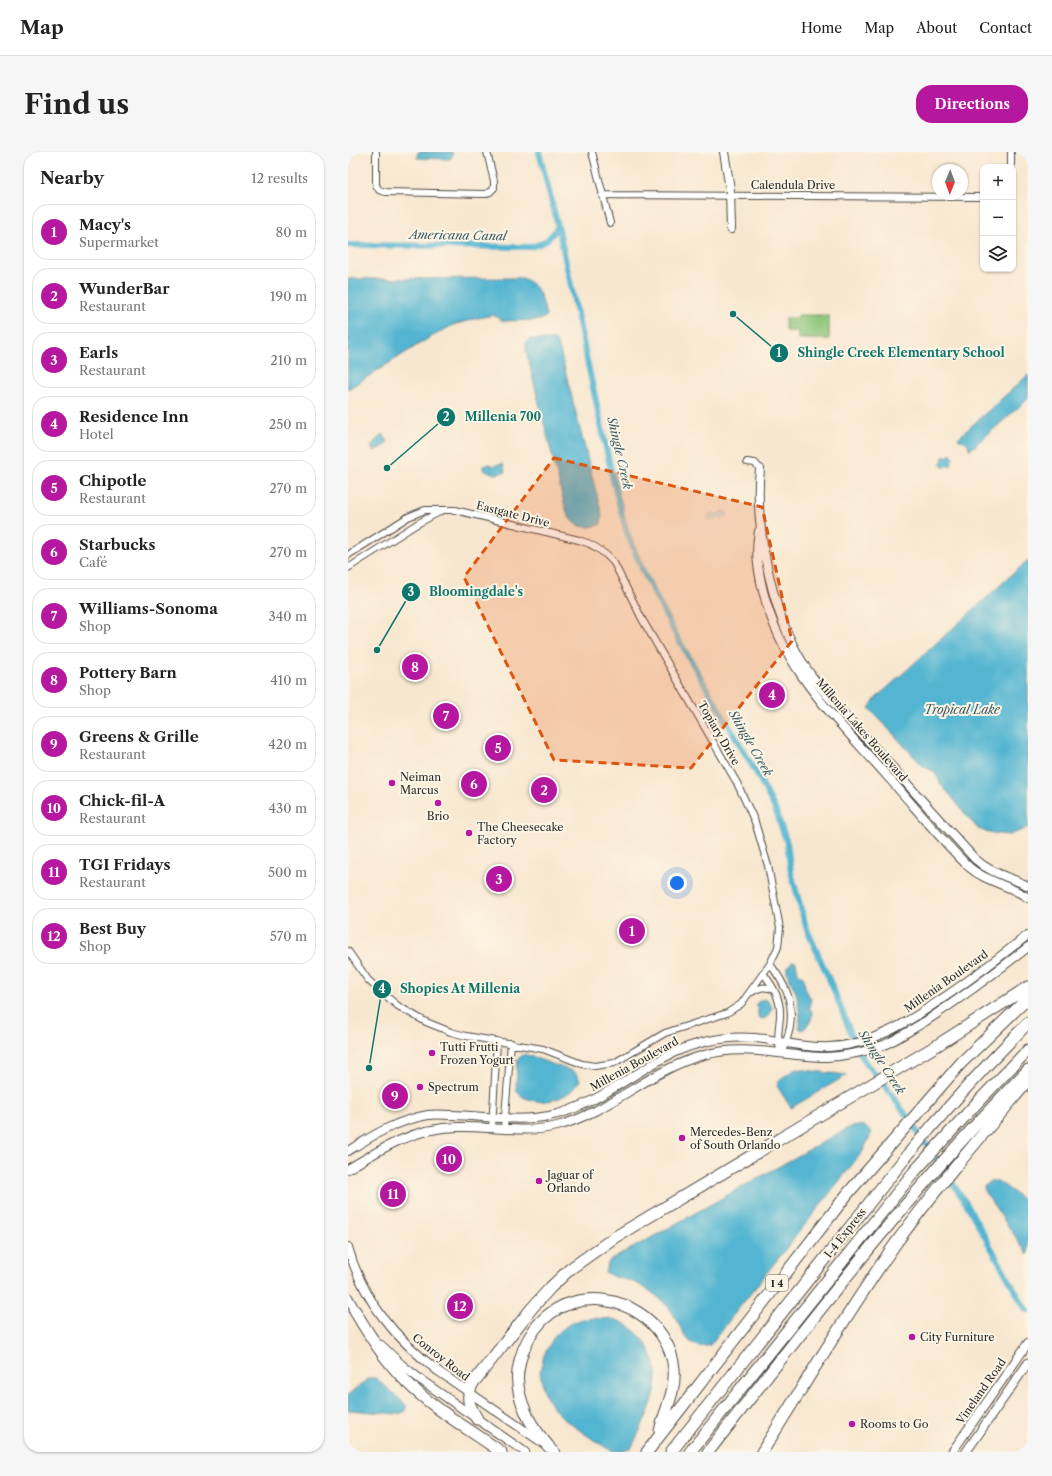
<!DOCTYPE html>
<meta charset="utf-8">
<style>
body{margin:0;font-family:"Libre Caslon Text",serif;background:#f6f6f6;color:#222}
.controls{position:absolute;right:12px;top:12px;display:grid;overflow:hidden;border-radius:8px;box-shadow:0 1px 3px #0004}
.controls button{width:36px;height:36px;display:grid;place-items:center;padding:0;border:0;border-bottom:1px solid #e0e0e0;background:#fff;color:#222;font:20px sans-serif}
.compass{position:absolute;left:584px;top:12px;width:36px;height:36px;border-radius:50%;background:#fff;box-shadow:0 1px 3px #0004;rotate:181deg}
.you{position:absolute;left:329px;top:731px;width:14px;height:14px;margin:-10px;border:3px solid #fff;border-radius:50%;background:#1a73e8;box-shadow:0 0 0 6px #1a73e833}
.badge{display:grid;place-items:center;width:26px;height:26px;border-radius:50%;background:#b5179e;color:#fff;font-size:13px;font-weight:700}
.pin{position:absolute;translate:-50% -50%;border:2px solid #fff;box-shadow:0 1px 4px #0006}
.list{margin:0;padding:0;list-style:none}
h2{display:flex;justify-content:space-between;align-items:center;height:52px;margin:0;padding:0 16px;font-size:17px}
h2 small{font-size:13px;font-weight:400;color:#767676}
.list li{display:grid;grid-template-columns:26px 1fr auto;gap:12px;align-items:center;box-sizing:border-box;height:56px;margin:0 8px 8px;padding:0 8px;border:1px solid #e0e0e0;border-radius:16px}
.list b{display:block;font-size:15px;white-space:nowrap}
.list p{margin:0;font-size:13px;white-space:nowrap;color:#767676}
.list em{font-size:13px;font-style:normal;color:#767676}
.icon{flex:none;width:22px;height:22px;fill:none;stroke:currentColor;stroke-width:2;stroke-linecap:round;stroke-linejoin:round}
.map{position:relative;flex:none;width:680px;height:1300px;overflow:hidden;border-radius:16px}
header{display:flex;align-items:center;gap:24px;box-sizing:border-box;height:56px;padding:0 20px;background:#fff;border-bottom:1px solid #e0e0e0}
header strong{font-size:19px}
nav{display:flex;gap:22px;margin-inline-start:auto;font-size:14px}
.intro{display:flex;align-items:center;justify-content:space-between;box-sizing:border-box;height:96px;padding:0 24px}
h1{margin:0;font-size:28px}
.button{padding:10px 18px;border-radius:16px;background:#b5179e;color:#fff;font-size:14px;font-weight:700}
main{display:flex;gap:24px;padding:0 24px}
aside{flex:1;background:#fff;border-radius:16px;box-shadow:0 1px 3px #0004}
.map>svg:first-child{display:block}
.green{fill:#8cc579;stroke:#5c7852}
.water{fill:#53b5d1;stroke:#3f707e}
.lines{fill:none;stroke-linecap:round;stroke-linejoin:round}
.canal{stroke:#53b5d1;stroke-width:6}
.street-casing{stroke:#4a4744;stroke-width:8}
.secondary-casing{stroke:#4a4744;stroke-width:10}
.highway-casing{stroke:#4a4744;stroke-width:13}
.street{stroke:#fff;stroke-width:6}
.secondary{stroke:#fff;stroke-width:8}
.highway{stroke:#fff;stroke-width:11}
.marked{fill:#df570e;fill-opacity:0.2;stroke:#df570e;stroke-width:3;stroke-dasharray:8 5;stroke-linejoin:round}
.poi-dot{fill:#b5179e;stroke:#fcf5e5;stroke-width:1.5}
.labels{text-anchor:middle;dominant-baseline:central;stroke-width:4;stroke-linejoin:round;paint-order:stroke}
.shield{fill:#fcf5e5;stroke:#6a6863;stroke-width:1}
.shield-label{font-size:10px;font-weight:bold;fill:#2b2b2b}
.street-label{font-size:11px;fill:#2b2b2b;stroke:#fcf5e5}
.poi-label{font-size:11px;fill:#2b2b2b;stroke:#fcf5e5;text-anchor:start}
.water-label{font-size:12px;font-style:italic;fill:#395b65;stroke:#fcf5e5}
.leader{fill:none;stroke:#0f766e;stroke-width:1.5}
.callout-dot{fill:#0f766e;stroke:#fcf5e5;stroke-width:1.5}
.mark-label{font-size:12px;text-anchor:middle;font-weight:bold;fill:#fff}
.callout-label{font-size:12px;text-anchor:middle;font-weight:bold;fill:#0f766e;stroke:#fcf5e5;stroke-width:4;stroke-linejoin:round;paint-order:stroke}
</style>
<header>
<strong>Map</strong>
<nav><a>Home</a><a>Map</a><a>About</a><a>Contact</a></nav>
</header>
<div class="intro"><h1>Find us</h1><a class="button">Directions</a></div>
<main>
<aside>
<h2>Nearby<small>12 results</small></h2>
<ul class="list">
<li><span class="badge">1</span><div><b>Macy's</b><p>Supermarket</p></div><em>80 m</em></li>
<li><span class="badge">2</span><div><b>WunderBar</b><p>Restaurant</p></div><em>190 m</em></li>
<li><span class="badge">3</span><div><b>Earls</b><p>Restaurant</p></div><em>210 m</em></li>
<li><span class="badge">4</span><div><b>Residence Inn</b><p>Hotel</p></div><em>250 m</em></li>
<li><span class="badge">5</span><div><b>Chipotle</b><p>Restaurant</p></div><em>270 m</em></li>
<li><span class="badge">6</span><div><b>Starbucks</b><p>Café</p></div><em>270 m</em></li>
<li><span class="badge">7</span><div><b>Williams-Sonoma</b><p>Shop</p></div><em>340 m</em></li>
<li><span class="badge">8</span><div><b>Pottery Barn</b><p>Shop</p></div><em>410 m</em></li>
<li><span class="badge">9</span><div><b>Greens &amp; Grille</b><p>Restaurant</p></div><em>420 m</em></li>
<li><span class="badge">10</span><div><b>Chick-fil-A</b><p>Restaurant</p></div><em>430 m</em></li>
<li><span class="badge">11</span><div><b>TGI Fridays</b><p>Restaurant</p></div><em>500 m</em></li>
<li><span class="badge">12</span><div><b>Best Buy</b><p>Shop</p></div><em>570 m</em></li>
</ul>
</aside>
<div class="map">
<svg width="680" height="1300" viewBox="0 0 680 1300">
<rect width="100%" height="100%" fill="#fcf5e5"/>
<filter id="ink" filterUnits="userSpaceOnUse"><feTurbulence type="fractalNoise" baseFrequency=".025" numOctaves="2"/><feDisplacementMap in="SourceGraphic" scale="8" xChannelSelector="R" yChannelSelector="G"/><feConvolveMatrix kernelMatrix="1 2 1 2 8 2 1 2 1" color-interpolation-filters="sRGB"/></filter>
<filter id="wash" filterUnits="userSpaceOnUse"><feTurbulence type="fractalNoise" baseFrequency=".012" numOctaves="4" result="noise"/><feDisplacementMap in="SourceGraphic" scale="16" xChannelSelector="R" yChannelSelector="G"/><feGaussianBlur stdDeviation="0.9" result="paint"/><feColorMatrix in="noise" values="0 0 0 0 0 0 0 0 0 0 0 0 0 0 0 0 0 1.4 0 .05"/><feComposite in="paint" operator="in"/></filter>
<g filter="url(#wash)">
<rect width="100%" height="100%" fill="#f8e7d0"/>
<!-- green -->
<path class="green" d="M450,163H481V187H450V179H437V166H450Z"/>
<!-- water -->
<path class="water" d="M70,0H104L105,3L102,7L69,6Z
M175,126C192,135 194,146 198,164L193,168L155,169L145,163L126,167L105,173L81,186L0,237V127Z
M181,187L207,188L211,195L254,363L253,372C246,376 232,376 226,371C220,366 218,357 216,351L178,199V191Z
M680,223V247L623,297H621L620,292L617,289L611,288L610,286Z
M35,282L40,290L32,297L31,296L26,299L23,295L28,288Z
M602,302L606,306L603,309L605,311L601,315L599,313L596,316L592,311L595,308L594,307L597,303L599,305Z
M143,312V314L155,312L157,320L148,322L135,318V314Z
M373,359L379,360L380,364L376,365V367L372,368V366L362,369L360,367V363H363V361H366V362L373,361Z
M680,408V675L672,679L661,683L640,681L629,676L592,631L587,620L575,614L521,556L529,545Z
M444,809L448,810L450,821L456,826L457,836L463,847L461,855C462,857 464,859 464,861C465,867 459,876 454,878L451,876L452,865L449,843L439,821V816Z
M416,847L421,849L424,856L421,864L415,867L410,865V857L407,854L410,850Z
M176,902L227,920L232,928C222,949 184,958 168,939L169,911L171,906Z
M448,917L499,923L443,956L429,934L432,927Z
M514,973L524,980L515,999L362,1193C336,1201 334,1171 321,1156C312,1145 296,1134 283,1129C272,1126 266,1126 257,1120L261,1109L500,976Z
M642,1029H650L680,1051V1103L636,1039V1034Z
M245,1166C252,1167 262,1166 269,1168C294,1177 313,1208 308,1235C304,1256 293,1276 284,1295L276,1299H264L247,1289L217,1268L204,1255L196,1241L192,1219L196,1203L207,1183L224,1170Z
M21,1226H28L58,1253V1259L51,1262L0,1258V1243Z"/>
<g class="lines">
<!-- canal -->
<path class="canal" d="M191,0L210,74L265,328L279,381L295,419L325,478L409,622L427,657L439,691L443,720L458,775L485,836L507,892L519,913L529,923L556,960L618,1051L677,1156L680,1158
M0,93L182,95C197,91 202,87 210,74"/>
</g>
</g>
<g filter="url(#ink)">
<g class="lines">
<defs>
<path id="street" d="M28,0V33L31,38L38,40L137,42L142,40L146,36V29L139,0
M244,0L262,71
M663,15V0
M254,43L635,45
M399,310L407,311L412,317
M0,403L60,365L77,358H107L231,388C245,392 256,399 266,411L294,467L389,631L407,670L420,714L432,776L430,795L422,812L393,852L379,861L317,881L266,911L247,914L234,912L195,897L118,884L103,880L78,870L50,854L31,838L20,828L0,799
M0,416L69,372L95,358
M422,812C437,832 446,849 442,875C440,885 438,892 433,901
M415,821C425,834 433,847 432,864C431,879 428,885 433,901
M404,840C412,835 417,834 426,838
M144,976L149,889
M156,976L163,891"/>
<path id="secondary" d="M376,0L382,37L383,77
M412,317C406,372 423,453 449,501C466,533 494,559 518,586C554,626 590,667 627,707C645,723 660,724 680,734
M411,379C407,400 410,418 415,439C435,519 487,565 540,625C567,655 592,687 621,715C638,730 662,733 680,746
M0,999C25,983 50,968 80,963C88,962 96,963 104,963C136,964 169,970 201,964C247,955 284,921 325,901C355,887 389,882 423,888C443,892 462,896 482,895C524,893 559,871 592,848C623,828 651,805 680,783
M0,1017C36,995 66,976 109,975C142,974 177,982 209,974C262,960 303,917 356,903C397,891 437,905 478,905C498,904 517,900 536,893C550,887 564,877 578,869C613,846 647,821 680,795
M0,1095C15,1149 47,1186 90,1219L208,1300
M0,1145L10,1163
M33,1193L54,1213L73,1228L177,1300
M604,1300L680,1191
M618,1300L680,1211"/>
<path id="highway" d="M7,1159C23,1187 41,1214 66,1237C92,1261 124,1279 153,1300
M129,1267C121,1253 117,1246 125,1231L184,1156L203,1135L222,1117L267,1085L588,894L680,835
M201,1295C193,1285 184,1275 179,1263C173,1250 168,1233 170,1219C174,1189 193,1160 223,1151C269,1137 321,1168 326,1217C328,1239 317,1258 312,1279
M299,1300L501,1040L613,911L680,846
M323,1300L557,1006C596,959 637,914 680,871
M342,1300L566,1020L627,953L680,898
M360,1300C463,1169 563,1037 680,918
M414,1300C458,1230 500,1159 548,1091C589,1035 635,982 680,929"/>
</defs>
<!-- street casing -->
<use href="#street" class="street-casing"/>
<!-- secondary casing -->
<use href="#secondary" class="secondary-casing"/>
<!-- highway casing -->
<use href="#highway" class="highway-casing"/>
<!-- street -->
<use href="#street" class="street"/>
<!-- secondary -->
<use href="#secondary" class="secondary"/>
<!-- highway -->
<use href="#highway" class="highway"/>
</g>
</g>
<!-- marked area -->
<path class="marked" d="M206,306L414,355L444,489L343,616L206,608L116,425Z"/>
<!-- markers -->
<g class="poi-dot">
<circle cx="44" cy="631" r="4"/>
<circle cx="90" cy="651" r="4"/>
<circle cx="121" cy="681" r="4"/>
<circle cx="84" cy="901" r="4"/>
<circle cx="72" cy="935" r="4"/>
<circle cx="334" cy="986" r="4"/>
<circle cx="191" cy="1029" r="4"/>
<circle cx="564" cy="1185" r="4"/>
<circle cx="504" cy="1272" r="4"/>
</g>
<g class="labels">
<!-- shield labels -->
<rect class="shield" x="418" y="1123" width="22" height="16" rx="3"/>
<g class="shield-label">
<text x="429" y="1131">I 4</text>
</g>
<!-- street labels -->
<g class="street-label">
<text x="445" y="33">Calendula Drive</text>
<text transform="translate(165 362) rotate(14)">Eastgate Drive</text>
<text transform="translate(514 578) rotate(49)">Millenia Lakes Boulevard</text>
<text transform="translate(371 581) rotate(60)">Topiary Drive</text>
<text transform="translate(598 829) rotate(-35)">Millenia Boulevard</text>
<text transform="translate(286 912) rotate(-29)">Millenia Boulevard</text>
<text transform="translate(497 1081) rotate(-52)">I-4 Express</text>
<text transform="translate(93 1205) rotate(38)">Conroy Road</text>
<text transform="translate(633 1239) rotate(-55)">Vineland Road</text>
</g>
<!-- poi labels -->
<g class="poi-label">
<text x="52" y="625">Neiman<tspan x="52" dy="13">Marcus</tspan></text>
<text x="90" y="664" text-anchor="middle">Brio</text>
<text x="129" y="675">The Cheesecake<tspan x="129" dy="13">Factory</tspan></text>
<text x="92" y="895">Tutti Frutti<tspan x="92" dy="13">Frozen Yogurt</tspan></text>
<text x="80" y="935">Spectrum</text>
<text x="342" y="980">Mercedes-Benz<tspan x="342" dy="13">of South Orlando</tspan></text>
<text x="199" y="1023">Jaguar of<tspan x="199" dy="13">Orlando</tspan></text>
<text x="572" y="1185">City Furniture</text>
<text x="512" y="1272">Rooms to Go</text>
</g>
<!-- water labels -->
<g class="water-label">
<text transform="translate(110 83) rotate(1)">Americana Canal</text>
<text transform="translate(272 301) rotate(77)">Shingle Creek</text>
<text x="614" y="557">Tropical Lake</text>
<text transform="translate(403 591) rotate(60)">Shingle Creek</text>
<text transform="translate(534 910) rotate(57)">Shingle Creek</text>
</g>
</g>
<!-- callouts -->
<path class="leader" d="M385 162L431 201M39 316L98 265M29 498L63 440M21 916L34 837"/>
<g class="callout-dot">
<circle cx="385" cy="162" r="4"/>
<circle cx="39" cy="316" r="4"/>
<circle cx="29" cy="498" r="4"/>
<circle cx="21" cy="916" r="4"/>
<circle cx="431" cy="201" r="10"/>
<circle cx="98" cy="265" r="10"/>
<circle cx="63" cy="440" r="10"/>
<circle cx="34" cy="837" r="10"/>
</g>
<g class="mark-label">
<text x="431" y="205">1</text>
<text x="98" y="269">2</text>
<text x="63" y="444">3</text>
<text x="34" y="841">4</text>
</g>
<g class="callout-label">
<text x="553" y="205">Shingle Creek Elementary School</text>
<text x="155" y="269">Millenia 700</text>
<text x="128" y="444">Bloomingdale's</text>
<text x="112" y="841">Shopies At Millenia</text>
</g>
</svg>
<div class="controls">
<button>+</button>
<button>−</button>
<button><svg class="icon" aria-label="layers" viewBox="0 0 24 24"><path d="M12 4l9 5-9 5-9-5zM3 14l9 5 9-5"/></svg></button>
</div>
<svg class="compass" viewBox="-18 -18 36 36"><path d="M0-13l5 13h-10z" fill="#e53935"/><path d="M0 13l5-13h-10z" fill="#767676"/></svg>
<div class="you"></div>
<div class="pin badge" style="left:284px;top:779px">1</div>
<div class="pin badge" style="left:196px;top:638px">2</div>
<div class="pin badge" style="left:151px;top:727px">3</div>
<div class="pin badge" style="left:424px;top:543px">4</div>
<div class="pin badge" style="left:150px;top:596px">5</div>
<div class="pin badge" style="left:126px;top:632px">6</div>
<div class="pin badge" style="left:98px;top:564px">7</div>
<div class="pin badge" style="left:67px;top:515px">8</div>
<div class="pin badge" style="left:47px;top:944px">9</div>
<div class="pin badge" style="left:101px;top:1007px">10</div>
<div class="pin badge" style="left:45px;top:1042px">11</div>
<div class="pin badge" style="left:112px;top:1154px">12</div>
</div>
</main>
